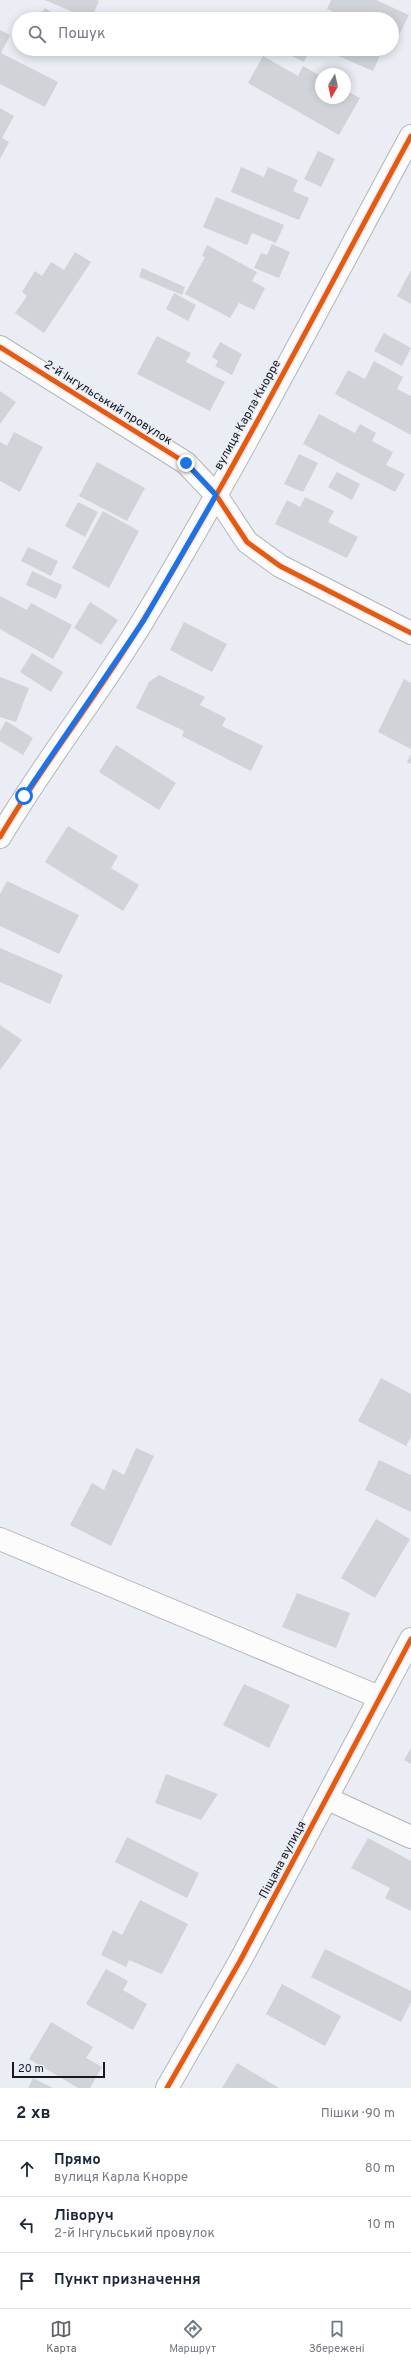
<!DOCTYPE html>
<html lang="uk">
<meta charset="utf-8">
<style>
body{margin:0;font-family:Overpass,sans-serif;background:#f6f6f7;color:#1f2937}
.compass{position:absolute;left:315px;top:68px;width:36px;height:36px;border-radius:50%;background:#fff;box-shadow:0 2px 10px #0003;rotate:189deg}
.scale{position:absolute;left:12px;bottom:10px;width:93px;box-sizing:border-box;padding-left:4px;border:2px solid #18191d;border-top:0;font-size:11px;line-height:14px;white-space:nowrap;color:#18191d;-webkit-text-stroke:3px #e7ecf7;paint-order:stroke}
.stop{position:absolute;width:12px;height:12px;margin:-9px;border:3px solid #1a73e8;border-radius:50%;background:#fff}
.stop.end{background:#1a73e8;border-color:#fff;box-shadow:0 1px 4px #0008}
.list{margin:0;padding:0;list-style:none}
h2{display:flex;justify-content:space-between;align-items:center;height:52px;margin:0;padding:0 16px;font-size:17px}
h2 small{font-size:13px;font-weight:400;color:#747a83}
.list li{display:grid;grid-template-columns:26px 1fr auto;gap:12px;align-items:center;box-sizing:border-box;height:56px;padding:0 16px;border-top:1px solid #e0e1e3}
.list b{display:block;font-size:15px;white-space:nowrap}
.list p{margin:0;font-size:13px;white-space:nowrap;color:#747a83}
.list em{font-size:13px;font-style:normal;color:#747a83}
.icon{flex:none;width:22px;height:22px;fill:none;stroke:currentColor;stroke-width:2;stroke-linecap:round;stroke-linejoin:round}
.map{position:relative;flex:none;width:411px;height:2088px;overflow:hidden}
.search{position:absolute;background:#fff;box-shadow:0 2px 10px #0003;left:12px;right:12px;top:12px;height:44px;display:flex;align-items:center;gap:10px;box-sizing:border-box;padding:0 14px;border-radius:22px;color:#747a83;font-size:15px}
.sheet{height:220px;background:#fff}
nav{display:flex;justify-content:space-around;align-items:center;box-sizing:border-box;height:56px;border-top:1px solid #e0e1e3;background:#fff;font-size:11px;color:#747a83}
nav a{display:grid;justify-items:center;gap:2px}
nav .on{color:#626368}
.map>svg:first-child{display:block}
.building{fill:#d0d3d8}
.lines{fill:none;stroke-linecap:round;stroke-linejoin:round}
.minor-casing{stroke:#b4b5ba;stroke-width:24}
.minor{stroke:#fcfcfd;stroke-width:22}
.cycleway-casing{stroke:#e7ecf7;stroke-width:8}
.cycleway{stroke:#e8590c;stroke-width:5}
.route{stroke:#1a73e8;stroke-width:5}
.labels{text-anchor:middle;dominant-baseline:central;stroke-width:3;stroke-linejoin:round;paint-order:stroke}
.street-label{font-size:12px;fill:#18191d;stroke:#e7ecf7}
</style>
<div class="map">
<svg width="411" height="2088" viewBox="0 0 411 2088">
<rect width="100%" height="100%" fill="#eaedf4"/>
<!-- building -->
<path class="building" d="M45,0H96L99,1L91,19H89Z
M331,0H376L409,15L396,41L392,40V19H348L327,9Z
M45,8L62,19H37Z
M0,30L10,35L1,53L58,82L45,107L0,84Z
M278,49H310L304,62Z
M332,49H383L373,71L331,53Z
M263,56L298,76L303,66L321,76V98H345V90L360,98L339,135L248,83Z
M0,108L14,116L2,138L9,142L0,159Z
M318,151L335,159L321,187L304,179Z
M241,167L264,177L268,167L298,180L293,191L309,198L299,220L231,192Z
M216,197L284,225L276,243L252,233L247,245L203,227Z
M272,244L290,252L279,278L254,268L261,253L267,255Z
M207,245L257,272L252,281L265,288L254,310L239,303L230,318L185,294L205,257L202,256Z
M75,252L91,262L44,333L15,313L27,296L22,292L35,271L42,276L51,262L64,270Z
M142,268L185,287L182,295L139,277Z
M411,270V304L397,296Z
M174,293L196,305L188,321L166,309Z
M384,333L411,348L402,366L374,351Z
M157,336L191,353L186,362L225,382L210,411L137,374Z
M220,342L242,354L232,375L215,366L218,361L212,357Z
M374,361L403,377L397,389L411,396V435L335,394L348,370L365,379Z
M0,391L16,402L0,424Z
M319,414L355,433L360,424L376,433L372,441L393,452L386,465L405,474L395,492L303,444Z
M14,432L43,447L20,492L0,481V442L7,446Z
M299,454L318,463L303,492L284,484Z
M97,462L145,488L127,521L79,496Z
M337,472L360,484L352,500L328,487Z
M305,497L334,511L328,522L358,537L347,558L275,524L287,500L300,507Z
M78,502L98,512L85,537L65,526Z
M103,511L139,531L109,588L72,568Z
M28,547L58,561L51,576L21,561Z
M32,571L62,585L56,599L26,585Z
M0,596L27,610L31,603L72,625L53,659L0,629Z
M90,602L118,620L101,645L74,628Z
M184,622L227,644L212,672L170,650Z
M32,653L63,672L51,692L20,672Z
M159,675L205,697L200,705L226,718L222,726L263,746L251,771L182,736L184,731L136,708L149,682Z
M0,677L29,688L16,722L0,717Z
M404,679L411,683V749L378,732Z
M6,721L33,738L23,755L0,741V731Z
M116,745L176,783L159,810L99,772Z
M411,754V764L407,762Z
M68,826L118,856L111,868L139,885L123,911L45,862Z
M7,881L79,915L59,954L0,926V894Z
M0,948L63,975L50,1004L0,982Z
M0,1025L22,1040L0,1070Z
M381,1378L411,1394V1437L406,1446L358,1421Z
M136,1448L154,1456L111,1546L70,1525L92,1483L104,1490L113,1469L124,1475Z
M379,1460L411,1475V1512L365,1490Z
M376,1519L410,1539L375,1598L341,1578Z
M297,1593L350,1613L336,1648L282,1627Z
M244,1684L290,1705L269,1748L223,1725Z
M411,1748V1764L404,1760Z
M166,1774L218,1794L201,1820L155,1803Z
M127,1837L199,1873L187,1898L115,1862Z
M368,1838L411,1861V1911L385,1898L390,1888L351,1868Z
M140,1900L188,1924L162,1974L129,1960L126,1967L101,1955L113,1930L122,1935Z
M325,1949L411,1991V2002L401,2022L311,1977Z
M106,1969L128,1981L123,1990L147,2004L133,2030L86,2004Z
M282,1984L341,2016L325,2046L266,2014Z
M51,2022L93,2047L86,2058L102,2067L90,2088H78L29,2059Z
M237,2063L279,2088H222Z
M33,2078L53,2088H28Z"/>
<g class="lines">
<defs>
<path id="minor" d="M0,347L186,463L216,495L247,542L280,566L411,633
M0,837C44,762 99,694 144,619C239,462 323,298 411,136
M0,1539L379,1697
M328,1799L411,1837
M167,2088L240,1961L411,1639"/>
</defs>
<!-- minor casing -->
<use href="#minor" class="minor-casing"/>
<!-- minor -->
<use href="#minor" class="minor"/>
<defs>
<path id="cycleway" d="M0,347L186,463L216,495L247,542L280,566L411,633
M0,837C44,762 99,694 144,619C239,462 323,298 411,136
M167,2088L240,1961L411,1639"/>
</defs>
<!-- cycleway casing -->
<use href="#cycleway" class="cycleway-casing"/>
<!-- cycleway -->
<use href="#cycleway" class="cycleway"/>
</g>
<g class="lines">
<!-- route -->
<path class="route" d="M24,796L144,620L216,495L186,463"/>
</g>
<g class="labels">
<!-- street labels -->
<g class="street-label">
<text transform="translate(108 403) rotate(32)">2-й Інгульський провулок</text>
<text transform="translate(248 415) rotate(-61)">вулиця Карла Кнорре</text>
<text transform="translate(283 1860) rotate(-62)">Піщана вулиця</text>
</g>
</g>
</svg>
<svg class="compass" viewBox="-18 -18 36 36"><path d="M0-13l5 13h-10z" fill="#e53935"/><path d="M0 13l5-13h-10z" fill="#747a83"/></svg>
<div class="scale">20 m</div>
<div class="stop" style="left:24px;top:796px"></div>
<div class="stop end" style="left:186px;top:463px"></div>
<div class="search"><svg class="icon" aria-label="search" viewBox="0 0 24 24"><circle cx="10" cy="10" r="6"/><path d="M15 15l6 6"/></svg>Пошук</div>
</div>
<section class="sheet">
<h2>2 хв<small>Пішки · 90 m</small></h2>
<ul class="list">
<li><svg class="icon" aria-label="ahead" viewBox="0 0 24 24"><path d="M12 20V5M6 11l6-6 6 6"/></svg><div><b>Прямо</b><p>вулиця Карла Кнорре</p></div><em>80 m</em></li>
<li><svg class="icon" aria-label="left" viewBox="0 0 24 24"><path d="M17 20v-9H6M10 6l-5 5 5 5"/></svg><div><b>Ліворуч</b><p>2-й Інгульський провулок</p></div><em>10 m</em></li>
<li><svg class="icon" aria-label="arrive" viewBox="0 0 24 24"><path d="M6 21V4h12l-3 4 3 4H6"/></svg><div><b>Пункт призначення</b></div></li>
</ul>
</section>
<nav>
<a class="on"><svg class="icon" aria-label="map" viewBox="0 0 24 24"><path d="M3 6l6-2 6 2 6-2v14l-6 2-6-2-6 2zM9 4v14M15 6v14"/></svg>Карта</a>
<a><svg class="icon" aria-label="directions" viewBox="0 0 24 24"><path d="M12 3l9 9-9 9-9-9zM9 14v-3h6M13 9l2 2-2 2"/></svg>Маршрут</a>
<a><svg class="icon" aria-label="saved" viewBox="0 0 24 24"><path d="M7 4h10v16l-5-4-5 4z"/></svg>Збережені</a>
</nav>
